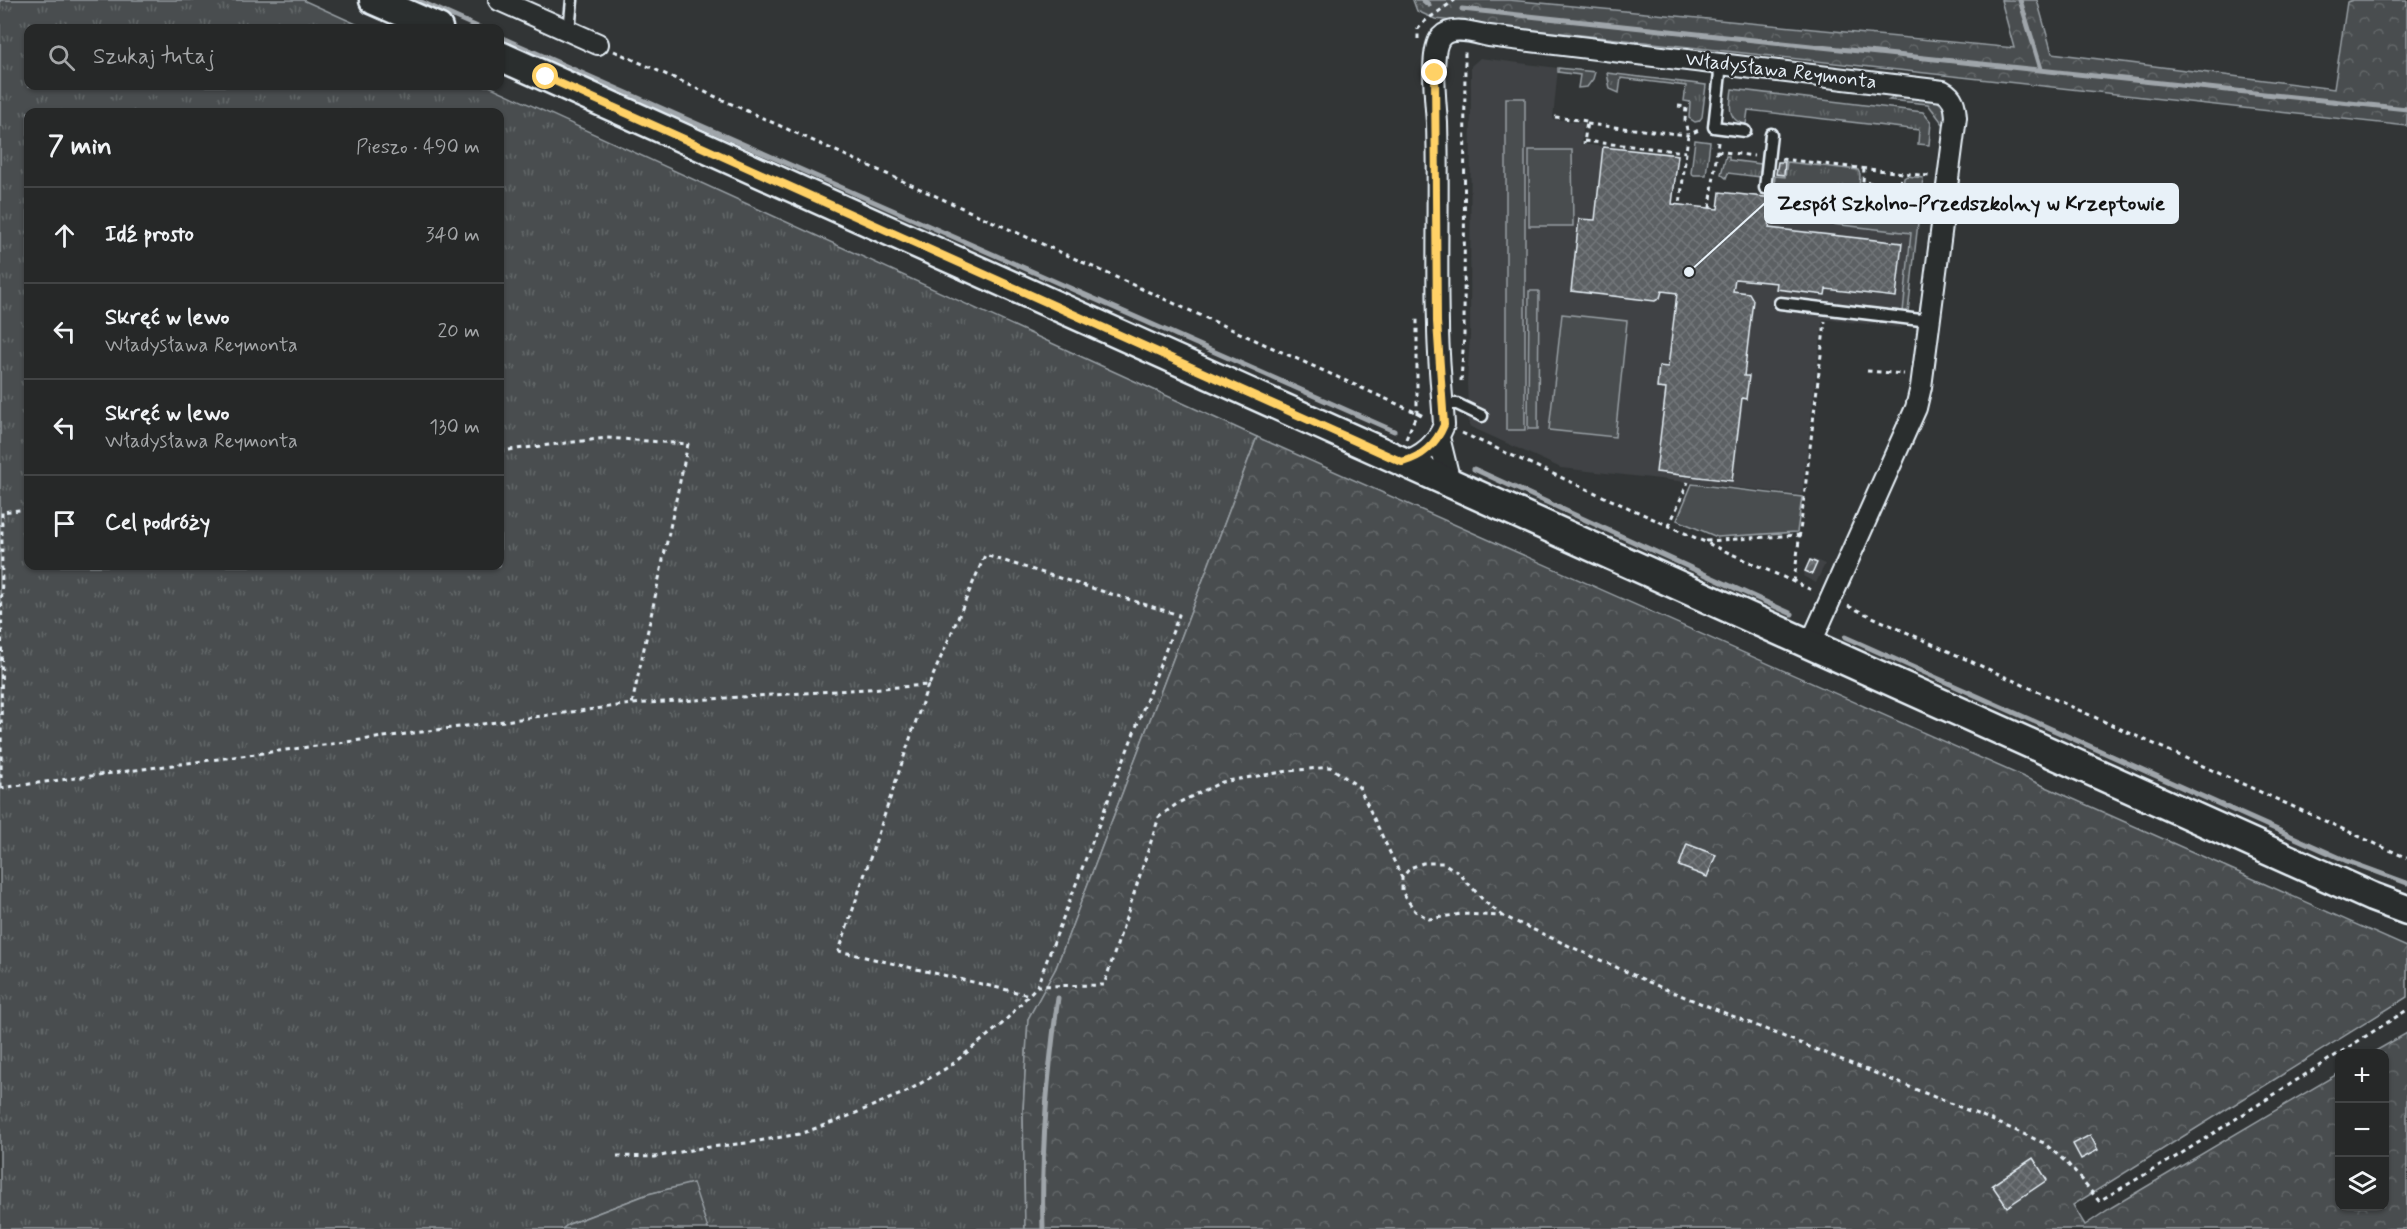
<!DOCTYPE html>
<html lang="pl">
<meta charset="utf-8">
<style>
body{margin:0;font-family:Mynerve,sans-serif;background:#2e3030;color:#f1f3f6}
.controls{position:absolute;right:18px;bottom:18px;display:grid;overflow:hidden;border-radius:12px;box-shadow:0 2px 4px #0004}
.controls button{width:54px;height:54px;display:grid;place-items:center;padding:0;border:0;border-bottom:2px solid #424445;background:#262828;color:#f1f3f6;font:30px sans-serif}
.stop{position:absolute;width:18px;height:18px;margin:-14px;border:4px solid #ffd166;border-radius:50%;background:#fff}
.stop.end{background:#ffd166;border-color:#fff;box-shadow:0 2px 6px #0008}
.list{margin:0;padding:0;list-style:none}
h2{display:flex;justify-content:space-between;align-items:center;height:78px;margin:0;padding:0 24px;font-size:26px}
h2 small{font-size:20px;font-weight:400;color:#a4a6a8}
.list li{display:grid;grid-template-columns:39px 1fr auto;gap:18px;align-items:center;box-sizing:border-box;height:96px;padding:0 24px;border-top:2px solid #424445}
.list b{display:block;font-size:22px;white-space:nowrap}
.list p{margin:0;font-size:20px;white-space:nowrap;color:#a4a6a8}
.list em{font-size:20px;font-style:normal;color:#a4a6a8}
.icon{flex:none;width:33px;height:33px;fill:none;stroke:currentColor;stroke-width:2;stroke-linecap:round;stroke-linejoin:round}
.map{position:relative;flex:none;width:2407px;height:1229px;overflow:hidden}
.search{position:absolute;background:#262828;box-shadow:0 2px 4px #0004;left:24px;top:24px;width:480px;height:66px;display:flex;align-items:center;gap:15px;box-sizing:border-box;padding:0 21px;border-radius:12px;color:#a4a6a8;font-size:22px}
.panel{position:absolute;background:#262828;box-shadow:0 2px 4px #0004;left:24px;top:108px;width:480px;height:462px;border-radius:12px}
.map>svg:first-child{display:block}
.built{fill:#3f4244}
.grass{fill:url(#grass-tufts);stroke:#989fa4;stroke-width:1.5;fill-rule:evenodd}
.forest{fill:url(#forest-crowns);stroke:#989fa4;stroke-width:1.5}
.pitch{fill:#494d4f;stroke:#989fa4;stroke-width:1.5}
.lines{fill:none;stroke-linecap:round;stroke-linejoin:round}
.stream{stroke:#9fa5aa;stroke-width:5}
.building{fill:url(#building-cross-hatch);stroke:#e8f1f8;stroke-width:1.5}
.lane-casing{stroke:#e8f1f8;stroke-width:15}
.street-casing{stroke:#e8f1f8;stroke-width:24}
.secondary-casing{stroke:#e8f1f8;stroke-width:33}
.path{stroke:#e8f1f8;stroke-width:3;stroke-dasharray:4.5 4.5;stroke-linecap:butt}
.lane{stroke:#2a2d2e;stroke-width:10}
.street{stroke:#2a2d2e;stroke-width:20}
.secondary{stroke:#2a2d2e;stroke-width:28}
.route{stroke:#ffd166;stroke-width:8}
.labels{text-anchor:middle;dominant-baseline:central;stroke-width:5;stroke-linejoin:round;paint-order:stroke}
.street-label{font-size:20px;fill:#e8f1f8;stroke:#2a2d2e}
.leader{fill:none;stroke:#e8f1f8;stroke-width:2}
.callout-dot{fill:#e8f1f8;stroke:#2a2d2e;stroke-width:2}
.callout{fill:#e8f1f8;stroke:#e8f1f8;stroke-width:2}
.callout-label{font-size:21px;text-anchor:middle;font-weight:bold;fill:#111}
</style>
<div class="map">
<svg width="2407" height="1229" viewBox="0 0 2407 1229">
<defs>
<pattern id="grass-tufts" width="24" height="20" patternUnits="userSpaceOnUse" patternTransform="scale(1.5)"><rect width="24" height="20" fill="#494d4f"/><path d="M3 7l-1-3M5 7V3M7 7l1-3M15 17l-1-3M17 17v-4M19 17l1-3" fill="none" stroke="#636769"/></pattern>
<pattern id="forest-crowns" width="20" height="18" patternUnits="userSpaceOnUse" patternTransform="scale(1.5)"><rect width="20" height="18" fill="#494d4f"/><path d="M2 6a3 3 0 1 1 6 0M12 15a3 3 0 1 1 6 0" fill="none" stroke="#636769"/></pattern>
<pattern id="building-cross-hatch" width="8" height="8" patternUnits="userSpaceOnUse" patternTransform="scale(1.5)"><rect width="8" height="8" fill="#5c6063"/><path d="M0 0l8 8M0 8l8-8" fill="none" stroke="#73777a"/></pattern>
</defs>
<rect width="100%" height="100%" fill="#323536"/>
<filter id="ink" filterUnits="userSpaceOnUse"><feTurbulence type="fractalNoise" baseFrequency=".0167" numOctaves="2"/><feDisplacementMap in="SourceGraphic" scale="12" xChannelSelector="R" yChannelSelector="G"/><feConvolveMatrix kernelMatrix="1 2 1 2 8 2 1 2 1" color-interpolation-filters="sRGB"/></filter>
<g filter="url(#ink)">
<!-- built -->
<path class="built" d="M1480,58L1558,68L1553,119L1584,123L1581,144L1678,155L1673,204L1718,209L1720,192L1773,198L1771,217L1911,233L1901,328L1823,319L1802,495L1561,468L1469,426L1467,383L1470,335L1471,66Z
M1811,558L1825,564L1816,583L1803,576Z"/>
<!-- grass -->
<path class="grass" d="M0,0H303L365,28H28V86H489L1257,437L1056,968L1028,1019L1023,1111L1025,1229H708L692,1184L648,1194L569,1224L562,1229H0ZM28,112H500V566H28Z
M1558,68L1595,72L1593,79L1587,87L1578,88L1580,75L1558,72Z
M1607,73L1706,85L1702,117L1699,121L1695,122L1689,118L1690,102L1684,101L1686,86L1621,78L1619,93L1610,89Z
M1732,89L1923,112L1931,122L1929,145L1918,144L1919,130L1748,110L1746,124C1726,121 1730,105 1732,89Z
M1905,92C1928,96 1945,96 1948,124H1943L1928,104L1889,100Z
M1695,140L1710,142L1706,175H1694L1691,173Z
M1726,156H1729V160L1761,164L1760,177L1728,173L1726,178L1721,174Z
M1787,162L1858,170L1860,174L1859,191L1902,196L1904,178L1907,176L1923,178L1908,312H1903L1911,233L1771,217L1775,176L1785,177Z"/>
<!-- forest -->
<path class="forest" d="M1413,0H1509L2014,48L2001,0H2037L2052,53L2334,89L2347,2L2353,0H2407V126L1435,19L1417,11Z
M1257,437L2407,947V997L2073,1205L2085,1225L2112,1207L2339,1073L2340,1206H2384V1054L2372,1053L2407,1033V1229H1025L1023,1111L1028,1019L1056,968Z
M693,1183L708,1229H562L569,1224L648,1194Z"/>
<!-- pitch -->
<path class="pitch" d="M1506,98H1525V430H1506Z
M1529,150H1572L1573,226H1529Z
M1529,291H1539L1538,429H1528Z
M1562,314L1627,321L1615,437L1549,430Z
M1692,484L1802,497L1797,532L1717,537L1677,520Z"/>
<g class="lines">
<!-- stream -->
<path class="stream" d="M417,0L480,28
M1423,0L1429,5
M2020,0L2041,69
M1462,9L2407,109
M500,37L1394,431
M1474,469L1792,614
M1845,637L2347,861L2407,883
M1043,1229C1041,1151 1047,1075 1058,998"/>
</g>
<!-- building -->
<path class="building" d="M1603,147L1678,155L1672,204L1718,209L1720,192L1773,198L1769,228L1902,243L1896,297L1826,289L1825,295L1776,289L1777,283L1735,279L1733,291L1749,293L1753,300L1744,376H1749L1746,399L1742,398L1732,481L1656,472L1666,389L1657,388L1659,366L1668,367L1677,293L1662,291L1660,298L1655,301L1571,291L1579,219L1595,220Z
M1778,162H1785L1784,175L1776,174Z
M1810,560L1817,563L1812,574L1805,571Z
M1687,844L1716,855L1707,877L1679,866Z
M2090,1135L2098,1150L2081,1159L2073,1144Z
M2033,1158L2047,1180L2007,1207L1992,1185Z"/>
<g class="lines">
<defs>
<path id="lane" d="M569,31L572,0
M1721,64L1714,127L1745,131
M1765,188L1771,134
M1780,303L1929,321
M1443,404H1457L1482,416"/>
<path id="street" d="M499,0L598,44
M1439,437L1448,474L1454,485
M1402,462C1422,457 1436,445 1444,425C1442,391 1438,358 1438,324C1436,257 1439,190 1437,123C1436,104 1429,51 1441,37C1452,25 1475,33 1489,36L1943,91C1954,97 1955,105 1956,117L1921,387L1916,408L1810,645"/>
<path id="secondary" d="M374,0L438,28
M500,56L2372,897L2407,910"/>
</defs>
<!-- lane casing -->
<use href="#lane" class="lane-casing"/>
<!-- street casing -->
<use href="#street" class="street-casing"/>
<!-- secondary casing -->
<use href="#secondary" class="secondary-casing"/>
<!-- path -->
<path class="path" d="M1418,39V29L1425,21L1455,0
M614,51L1426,417
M1678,106L1686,107L1685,120L1688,135L1680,205
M1555,117L1587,121L1584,144
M1587,124L1688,135L1701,129
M1584,141L1686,152
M1717,151L1754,156
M1781,159L1929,176
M1864,168L1863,182L1900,186L1901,173
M1710,208L1718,142
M1867,371L1904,374
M1461,381L1464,335L1465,49
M1462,433L1814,591
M1406,439L1417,413V318
M500,451L607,438L688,444L632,704
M1669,526L1688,482
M1706,541L1799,535
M1794,582L1825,321
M1848,606L2407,858
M928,685L839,951L1029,995
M1,787L2,512L28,509
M0,788L632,704L929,685L985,555L1179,615L1037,986
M1503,916L1485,902L1458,872L1443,863H1423L1410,868L1402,878V892L1415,911L1429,919L1461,914L1503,916L1660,987L1987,1118L2044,1143L2068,1164L2099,1201L2179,1155L2407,1010
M617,1156L655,1157L701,1148L747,1143L800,1134L844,1118L906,1092L950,1066L1002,1024L1037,986L1104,985L1159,817L1178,803L1222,782L1288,771L1330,767L1359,787L1402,878"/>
<!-- lane -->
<use href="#lane" class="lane"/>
<!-- street -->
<use href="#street" class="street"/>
<!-- secondary -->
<use href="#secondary" class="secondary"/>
</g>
</g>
<g class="lines" filter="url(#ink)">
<!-- route -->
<path class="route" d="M546,77L1402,462C1422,457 1436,444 1444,425L1437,322L1435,73"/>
</g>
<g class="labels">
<!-- street labels -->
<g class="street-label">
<text transform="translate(1781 71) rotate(7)">Władysława Reymonta</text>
</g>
</g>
<!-- callouts -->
<path class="leader" d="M1689 272L1765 203"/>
<circle class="callout-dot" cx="1689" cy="272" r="6"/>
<rect class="callout" x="1765" y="184" width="413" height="39" rx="6"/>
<g class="callout-label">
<text x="1971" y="210">Zespół Szkolno-Przedszkolny w Krzeptowie</text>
</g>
</svg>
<div class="controls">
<button>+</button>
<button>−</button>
<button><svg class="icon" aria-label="layers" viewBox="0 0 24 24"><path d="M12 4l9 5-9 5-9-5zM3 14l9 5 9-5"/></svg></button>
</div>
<div class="stop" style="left:546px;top:77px"></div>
<div class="stop end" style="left:1435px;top:73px"></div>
<div class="search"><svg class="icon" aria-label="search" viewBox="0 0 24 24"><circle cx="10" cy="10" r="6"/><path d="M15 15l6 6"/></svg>Szukaj tutaj</div>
<section class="panel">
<h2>7 min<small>Pieszo · 490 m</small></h2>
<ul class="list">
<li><svg class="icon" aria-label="ahead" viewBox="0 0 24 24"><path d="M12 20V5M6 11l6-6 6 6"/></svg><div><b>Idź prosto</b></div><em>340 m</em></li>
<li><svg class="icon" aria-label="left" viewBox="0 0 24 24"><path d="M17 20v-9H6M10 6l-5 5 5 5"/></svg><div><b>Skręć w lewo</b><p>Władysława Reymonta</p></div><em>20 m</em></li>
<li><svg class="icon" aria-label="left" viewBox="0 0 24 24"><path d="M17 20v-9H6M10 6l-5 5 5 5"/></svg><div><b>Skręć w lewo</b><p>Władysława Reymonta</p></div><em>130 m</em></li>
<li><svg class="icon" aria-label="arrive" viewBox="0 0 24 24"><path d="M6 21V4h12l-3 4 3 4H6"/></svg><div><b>Cel podróży</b></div></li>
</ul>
</section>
</div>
